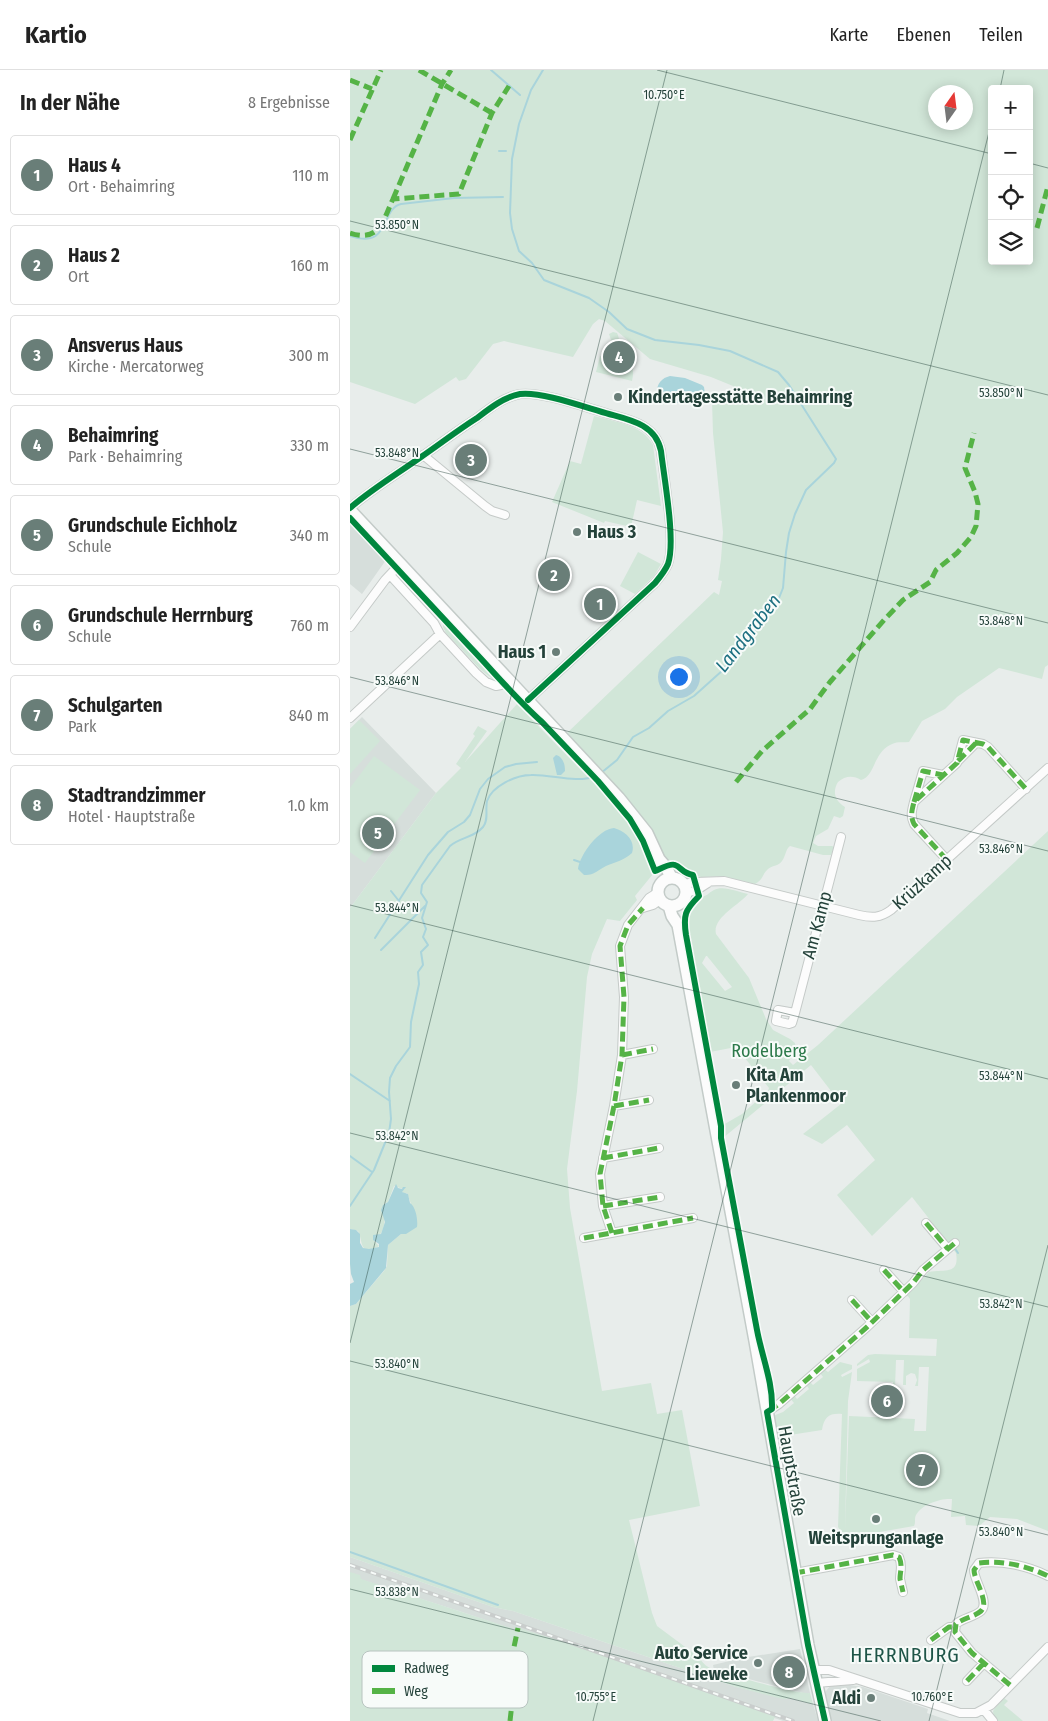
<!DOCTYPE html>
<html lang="de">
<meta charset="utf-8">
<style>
body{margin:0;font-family:"Fira Sans Condensed",sans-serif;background:#f2f2f2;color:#222}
.controls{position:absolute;right:15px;top:15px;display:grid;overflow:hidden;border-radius:5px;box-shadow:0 2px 12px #0003}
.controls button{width:45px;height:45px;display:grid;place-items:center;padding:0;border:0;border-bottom:1px solid #e0e0e0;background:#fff;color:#222;font:25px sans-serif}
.compass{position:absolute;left:578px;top:15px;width:45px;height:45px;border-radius:50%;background:#fff;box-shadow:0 2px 12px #0003;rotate:14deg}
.you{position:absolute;left:328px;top:606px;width:18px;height:18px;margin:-12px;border:4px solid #fff;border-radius:50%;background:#1a73e8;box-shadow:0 0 0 8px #1a73e833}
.badge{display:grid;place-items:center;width:32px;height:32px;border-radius:50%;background:#697e78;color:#fff;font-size:16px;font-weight:700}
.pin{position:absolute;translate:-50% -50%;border:2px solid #fff;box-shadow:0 1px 5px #0006}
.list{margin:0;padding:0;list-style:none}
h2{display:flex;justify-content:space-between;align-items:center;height:65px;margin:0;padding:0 20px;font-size:21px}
h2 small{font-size:16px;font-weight:400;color:#767676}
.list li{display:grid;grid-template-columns:32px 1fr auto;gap:15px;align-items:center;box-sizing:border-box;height:80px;margin:0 10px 10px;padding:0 10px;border:1px solid #e0e0e0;border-radius:5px}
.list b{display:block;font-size:19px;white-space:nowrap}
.list p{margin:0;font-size:16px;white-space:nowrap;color:#767676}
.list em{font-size:16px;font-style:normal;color:#767676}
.icon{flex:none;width:28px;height:28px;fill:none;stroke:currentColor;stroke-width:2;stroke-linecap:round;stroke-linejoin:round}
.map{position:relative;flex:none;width:698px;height:1651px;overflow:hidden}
header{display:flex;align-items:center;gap:30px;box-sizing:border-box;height:70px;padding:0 25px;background:#fff;border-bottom:1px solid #e0e0e0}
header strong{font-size:24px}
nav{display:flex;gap:28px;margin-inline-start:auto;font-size:18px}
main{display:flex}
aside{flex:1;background:#fff}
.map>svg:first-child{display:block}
.built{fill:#d6dedb}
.green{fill:#d1e6d8;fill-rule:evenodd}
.water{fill:#a9d4db}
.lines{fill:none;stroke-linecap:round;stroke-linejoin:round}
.stream{stroke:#a9d4db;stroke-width:2}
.street-casing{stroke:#c5cac8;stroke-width:10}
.secondary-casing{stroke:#c3cbc8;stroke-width:14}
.street{stroke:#fcfcfc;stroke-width:8}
.secondary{stroke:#fcfcfc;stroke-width:11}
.rail-casing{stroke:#c9cdcc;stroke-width:4}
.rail{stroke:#f7fbf9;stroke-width:2;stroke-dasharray:5.5;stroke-linecap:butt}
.quiet{stroke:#55b346;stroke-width:5;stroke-dasharray:10 5;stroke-linecap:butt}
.cycleway-casing{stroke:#f7fbf9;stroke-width:9}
.cycleway{stroke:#00873e;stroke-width:6}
.ticks{fill:none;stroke:#24423a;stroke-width:1;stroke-opacity:0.45}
.poi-dot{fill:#697e78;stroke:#f7fbf9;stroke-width:2}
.labels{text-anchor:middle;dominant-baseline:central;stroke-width:4;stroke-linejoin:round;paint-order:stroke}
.poi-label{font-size:18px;font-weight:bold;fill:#24423a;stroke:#f7fbf9;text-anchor:start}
.street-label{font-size:18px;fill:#24423a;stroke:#f7fbf9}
.park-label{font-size:18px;fill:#2d7a4b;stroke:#f7fbf9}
.water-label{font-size:19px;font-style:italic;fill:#1c6f80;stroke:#f7fbf9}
.quarter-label{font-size:20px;letter-spacing:1px;fill:#1f5548;stroke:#f7fbf9}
.key{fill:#f7fbf9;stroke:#b8c4c0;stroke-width:1}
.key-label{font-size:14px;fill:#24423a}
.ticks-label{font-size:12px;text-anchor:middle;fill:#24423a;stroke:#f7fbf9;stroke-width:4;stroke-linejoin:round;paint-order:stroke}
</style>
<header>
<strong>Kartio</strong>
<nav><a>Karte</a><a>Ebenen</a><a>Teilen</a></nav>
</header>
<main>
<aside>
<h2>In der Nähe<small>8 Ergebnisse</small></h2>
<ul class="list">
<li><span class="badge">1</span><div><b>Haus 4</b><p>Ort · Behaimring</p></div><em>110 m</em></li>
<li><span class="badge">2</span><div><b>Haus 2</b><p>Ort</p></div><em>160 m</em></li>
<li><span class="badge">3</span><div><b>Ansverus Haus</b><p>Kirche · Mercatorweg</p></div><em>300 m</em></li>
<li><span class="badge">4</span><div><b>Behaimring</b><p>Park · Behaimring</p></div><em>330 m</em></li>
<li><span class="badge">5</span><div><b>Grundschule Eichholz</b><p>Schule</p></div><em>340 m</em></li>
<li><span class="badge">6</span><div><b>Grundschule Herrnburg</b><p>Schule</p></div><em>760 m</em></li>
<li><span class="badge">7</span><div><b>Schulgarten</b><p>Park</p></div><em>840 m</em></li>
<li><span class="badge">8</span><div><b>Stadtrandzimmer</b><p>Hotel · Hauptstraße</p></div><em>1.0 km</em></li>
</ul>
</aside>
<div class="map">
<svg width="698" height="1651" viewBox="0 0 698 1651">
<rect width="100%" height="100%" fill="#e8edeb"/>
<!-- built -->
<path class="built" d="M0,451L36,490L12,524L0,514Z
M12,647L86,723L0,838V659Z
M0,1487L143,1537L163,1541L386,1617L433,1628H441L463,1634L468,1651H433L115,1543L0,1506Z
M450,1579L460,1623L457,1624L364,1600L363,1595L392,1588Z
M493,1614L513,1617L578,1639L577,1643L600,1651H480L476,1630V1621L480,1616Z"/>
<!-- green -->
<path class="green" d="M0,0H698V595L695,597L692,609L649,598L607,627L595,639L572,651L559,672C552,673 547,671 540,675C523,684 525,706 511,710C503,705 495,706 488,712C482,722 485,731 495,737L493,746L490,748L484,746L478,759L466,766L463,773L468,776H482L484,777L481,785H473L440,776C435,780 436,786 432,791C429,796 423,795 418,799C412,804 414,809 405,814L373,806L351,807L335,802L326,793H317L303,766L216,664L364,522L369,525L372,511L368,510L371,489L373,462L363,363L362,331H383V316L361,307L300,289L255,251L249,249L243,254L223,287L154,271L143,274L116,309L109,311L106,307L65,334L0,312ZM642,19H679V191H642ZM586,22H616V52H586Z
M263,262L267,263C270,269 269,276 272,282C278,296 286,293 282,311L246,302L250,286L258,289L262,286L264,278L259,264Z
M244,346C265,352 292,354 303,375L311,436L287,430L281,457L255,451L254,453L202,432L220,391L231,394Z
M288,482L311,494L304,506L285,524L270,516Z
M97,549L149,608L144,610L131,600L96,563L93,557V553Z
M167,634L262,732L279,753L290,772L303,804L285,826L287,830L270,851L257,849L242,884L237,907L227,1021L217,1099L220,1138L252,1321L301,1313L307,1344L332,1340L350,1436L279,1450L302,1543L307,1556L342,1582L351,1587L350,1589C354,1594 357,1597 362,1599C376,1604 449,1625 460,1623L463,1634L441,1628L433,1629L386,1617L163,1541L143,1537L0,1487V1236L6,1234L34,1201L37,1196L38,1175L51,1164H56L61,1134L57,1123L55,1124L52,1122L53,1119L44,1116L38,1132L34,1134L32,1141C36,1150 35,1156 30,1165H24V1171L29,1176C9,1189 13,1169 8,1161L0,1159V838L86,723L111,698L106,694L125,666L123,664L128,656L137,661L115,692Z
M9,650L30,671L0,704V659Z
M24,686L70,720L15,793L0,782V718Z
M698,761V1461L667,1449L640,1447L629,1456L616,1455L615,1446L601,1447L602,1429C591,1428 572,1434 566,1445C564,1449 566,1452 564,1456L495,1468L488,1457L492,1344C479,1343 474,1347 472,1360L427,1367L423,1346L433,1342L444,1333L439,1327L443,1324L447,1329L459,1319L457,1316L460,1312L463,1315L473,1307L470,1303L474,1299L478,1302L490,1292L502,1295V1299L491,1305L492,1307L502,1302L498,1331L495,1460L499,1346L565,1349L564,1361H576L579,1297H569L568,1316H565L567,1310L565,1304L561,1303L556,1306V1315H553L554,1290H546L545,1318H543V1312L507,1311V1299L520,1292L519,1289L507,1296V1294L518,1285L525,1284L586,1286L587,1269L559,1268L560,1229L557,1225L579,1202C593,1199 610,1206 606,1183L562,1127L522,1166L487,1125L525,1090L497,1055L472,1074L453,1064L491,1034L461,995L373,1068V1055L392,1044L418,1021L419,1018L386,977L360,982L338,865L336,845L349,827C357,827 358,823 364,820C373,815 388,822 398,824C389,835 362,848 366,864L399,908L416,949L423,960L440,969L445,973L446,980L439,991L443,995L468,975ZM356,886H357L382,917L375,921L352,893Z
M0,1502L10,1505L11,1509L167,1560L168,1558L247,1582L426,1645L423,1651H0Z
M654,1628L658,1631L654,1635L673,1651H647L644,1648L643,1641L651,1630Z"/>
<!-- water -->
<path class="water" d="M320,306L335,308L352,315L354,317L355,324L351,331L343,334L312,332C303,322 307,309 320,306Z
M206,685C213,687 215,694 215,701L211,705H207L203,688Z
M264,758C275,761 286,770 282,783C274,790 266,792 256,796C248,800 243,806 234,805L228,799C230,784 249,759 264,758Z
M46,1114L48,1118L52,1119L53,1117H56L52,1122L58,1124L60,1133C66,1137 68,1150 67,1157L56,1164H51L38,1175L36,1198L6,1234L0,1236V1214L4,1212L1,1204L0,1194V1159L6,1160L10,1164V1173L13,1178L19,1179L29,1177V1174L23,1170V1165L31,1164L35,1152L31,1140L33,1135L38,1132Z"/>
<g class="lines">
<!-- stream -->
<path class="stream" d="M141,0L170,25
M193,0L181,20L169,54L162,89L160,143L162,159L169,181L182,193L194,210L239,228L259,242L277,259L305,270L349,275L380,281L428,302L439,315L486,389L484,393L456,420L445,444L439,463L436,482L433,518L427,533L373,600L344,626L318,641L299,658L283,667L267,690L251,703
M149,81H156
M0,166C41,180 30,139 51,134L104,128L153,127
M224,790L230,792
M41,821L49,831
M25,868L78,785L98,762L114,752L120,745L130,719L138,709L155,697L166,694L187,692
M31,880L75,836
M0,1004L40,1031
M0,1086L22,1102
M0,1136L24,1100L39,1063L41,1049L39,1022L40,1008L46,996L60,977L61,952L69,914L68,902L73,895L71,882L78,875L73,867L76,859L72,848L77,832L71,823L72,815L100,776C110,767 124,768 133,757C139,750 135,740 137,731C142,716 166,705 181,705C199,704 227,713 242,707
M604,1177L608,1183
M0,1482L148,1535"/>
<defs>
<path id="street" d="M73,385L135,436L142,441L155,445
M0,438C22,419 47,404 71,387C90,374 108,360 127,348C140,338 154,327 170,324C191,321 237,338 259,344C281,350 306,355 311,381C314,408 326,471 318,494C315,501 310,507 305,513L178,630
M40,505L84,553L90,564L126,603L136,612L146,616L151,615L158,609
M0,557L35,510L50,494
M0,648L90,564
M608,691L626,673
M564,732L573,701L593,705
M597,790L564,754C560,746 562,740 564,732L607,693L613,670L633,674L638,677L676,719
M334,814L345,812L374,811L509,845C522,848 530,848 541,840L698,698
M336,823L347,820L358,813
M293,838L303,835L310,830
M428,940L445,943L442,953L439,954L426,951Z
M445,943L491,767
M272,985L303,979
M264,1036L299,1030
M253,1088L309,1078
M253,1136L310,1127
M576,1153L598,1179
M262,1163L253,1136L250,1104L264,1036L272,985L274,927L270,876L278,855L299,828L307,823
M234,1168L343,1148
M534,1200L554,1222
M502,1230L522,1252
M417,1342L429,1334L517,1257L563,1213L573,1200L605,1173
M445,1503L543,1485L549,1487C553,1496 550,1501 550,1509C551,1513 552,1518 553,1522
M581,1570L599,1557H605
M463,1600H479L610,1643H626L641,1635L698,1577
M617,1611L634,1593
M466,1613L503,1610
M660,1615L622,1583L605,1562L606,1554C613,1548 624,1547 631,1541C640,1532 624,1511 624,1500L629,1493C652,1490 678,1496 698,1506
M634,1640L643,1651"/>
<path id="secondary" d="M0,440L269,728L297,763L309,789L316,797L321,807
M308 822a14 14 0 1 1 28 0a14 14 0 1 1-28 0Z
M319,836L322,846L328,855L405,1271L458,1575L475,1651"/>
</defs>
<!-- street casing -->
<use href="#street" class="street-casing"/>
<!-- secondary casing -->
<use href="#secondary" class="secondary-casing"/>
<!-- street -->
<use href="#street" class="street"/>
<!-- secondary -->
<use href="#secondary" class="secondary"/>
<defs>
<path id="rail" d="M0,1495L443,1651"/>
</defs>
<!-- rail casing -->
<use href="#rail" class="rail-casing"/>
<!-- rail -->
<use href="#rail" class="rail"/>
<!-- quiet -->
<path class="quiet" d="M69,0L142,43
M0,10L22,19
M0,70L31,0
M43,129L92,14L101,0
M687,158L698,116
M0,163C30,173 33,150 43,129L109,124L142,43L159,16
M608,691L626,673
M386,712L412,681L460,639L480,612L534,550L553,530L580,512L586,500L607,483L621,467L626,456L628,434L625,422L615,398L624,363
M564,732L573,701L593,705
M597,790L564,754C560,746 562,740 564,732L607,693L613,670L633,674L638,677L676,719
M272,985L303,979
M264,1036L299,1030
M253,1088L309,1078
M253,1136L310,1127
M576,1153L598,1179
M262,1163L253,1136L250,1104L264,1036L272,985L274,927L270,876L278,855L293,838
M234,1168L343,1148
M534,1200L554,1222
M502,1230L522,1252
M419,1341L429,1334L517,1257L563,1213L573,1200L605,1173
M445,1503L543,1485L549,1487C553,1496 550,1501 550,1509C551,1513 552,1518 553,1522
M581,1570L599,1557H605
M617,1611L634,1593
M660,1615L622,1583L605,1562L606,1554C613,1548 624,1547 631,1541C640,1532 624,1511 624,1500L629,1493C652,1490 678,1496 698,1506
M160,1651L164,1616V1577L168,1558"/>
<defs>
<path id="cycleway" d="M0,438C22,419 47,404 71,387C90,374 108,360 127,348C140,338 154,327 170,324C191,321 237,338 259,344C281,350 306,355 311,381C314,408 326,471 318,494C315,501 310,507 305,513L178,630
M0,448C40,491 80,534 120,577C144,602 166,629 192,652L248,711L280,749L293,771L305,801C310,799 320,793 325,795C331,797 332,803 343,805L349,826C335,840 333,845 336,865L371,1056V1068C383,1132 395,1196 407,1260C412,1287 423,1312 422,1339L417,1342L458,1575L475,1651"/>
</defs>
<!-- cycleway casing -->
<use href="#cycleway" class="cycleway-casing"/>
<!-- cycleway -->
<use href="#cycleway" class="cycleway"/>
</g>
<!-- ticks -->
<path class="ticks" d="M307,0L642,84M650,19L654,0M679,93L698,98M0,151L698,325M0,379L698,553M0,607L698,781M0,835L698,1009M0,1063L698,1237M0,1273L317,0M0,1291L698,1465M0,1519L531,1651M243,1651L642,50M579,1651L698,1175"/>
<!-- markers -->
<g class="poi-dot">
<circle cx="268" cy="327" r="5"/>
<circle cx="227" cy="462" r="5"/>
<circle cx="206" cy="582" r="5"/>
<circle cx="386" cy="1015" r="5"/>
<circle cx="526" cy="1449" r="5"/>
<circle cx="408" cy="1593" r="5"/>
<circle cx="521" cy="1628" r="5"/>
</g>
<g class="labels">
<!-- poi labels -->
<g class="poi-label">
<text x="278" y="327">Kindertagesstätte Behaimring</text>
<text x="237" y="462">Haus 3</text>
<text x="196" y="582" text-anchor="end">Haus 1</text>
<text x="396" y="1005">Kita Am<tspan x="396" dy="21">Plankenmoor</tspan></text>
<text x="526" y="1468" text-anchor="middle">Weitsprunganlage</text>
<text x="398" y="1583" text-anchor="end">Auto Service<tspan x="398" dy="21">Lieweke</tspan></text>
<text x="511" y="1628" text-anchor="end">Aldi</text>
</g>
<!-- street labels -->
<g class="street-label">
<text transform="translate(572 812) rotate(-42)">Krüzkamp</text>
<text transform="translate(467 855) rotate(-75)">Am Kamp</text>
<text transform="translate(442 1401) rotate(80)">Hauptstraße</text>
</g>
<!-- park labels -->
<g class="park-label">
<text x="419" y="981">Rodelberg</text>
</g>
<!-- water labels -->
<g class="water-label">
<text transform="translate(398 563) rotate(-52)">Landgraben</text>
</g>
<!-- quarter labels -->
<g class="quarter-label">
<text x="555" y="1585">HERRNBURG</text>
</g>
</g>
<!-- legend -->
<rect x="12" y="1581" width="166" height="57" rx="8" class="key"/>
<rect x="22" y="1595" width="23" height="7" fill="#00873e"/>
<rect x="22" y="1618" width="23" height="6" fill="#55b346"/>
<g class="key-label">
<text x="54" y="1603">Radweg</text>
<text x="54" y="1626">Weg</text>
</g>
<g class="ticks-label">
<text x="314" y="29">10.750°E</text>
<text x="47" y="159">53.850°N</text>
<text x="651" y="327">53.850°N</text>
<text x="47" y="387">53.848°N</text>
<text x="651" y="555">53.848°N</text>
<text x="47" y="615">53.846°N</text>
<text x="651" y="783">53.846°N</text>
<text x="47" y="842">53.844°N</text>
<text x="651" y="1010">53.844°N</text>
<text x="47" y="1070">53.842°N</text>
<text x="651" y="1238">53.842°N</text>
<text x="47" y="1298">53.840°N</text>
<text x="651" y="1466">53.840°N</text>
<text x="47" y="1526">53.838°N</text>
<text x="246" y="1631">10.755°E</text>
<text x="582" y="1631">10.760°E</text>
</g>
</svg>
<div class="controls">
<button>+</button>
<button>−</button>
<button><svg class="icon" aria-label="locate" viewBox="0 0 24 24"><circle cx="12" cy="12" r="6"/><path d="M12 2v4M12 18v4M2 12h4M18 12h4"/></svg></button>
<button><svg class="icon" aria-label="layers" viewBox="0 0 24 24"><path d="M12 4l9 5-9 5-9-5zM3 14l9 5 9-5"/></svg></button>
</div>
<svg class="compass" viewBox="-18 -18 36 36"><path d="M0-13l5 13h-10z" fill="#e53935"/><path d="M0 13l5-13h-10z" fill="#767676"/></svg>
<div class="you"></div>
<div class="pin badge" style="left:250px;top:534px">1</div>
<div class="pin badge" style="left:204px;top:505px">2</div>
<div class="pin badge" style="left:121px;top:390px">3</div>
<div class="pin badge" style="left:269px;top:287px">4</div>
<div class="pin badge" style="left:28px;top:763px">5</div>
<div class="pin badge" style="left:537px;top:1331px">6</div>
<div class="pin badge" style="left:572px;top:1400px">7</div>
<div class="pin badge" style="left:439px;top:1602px">8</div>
</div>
</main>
